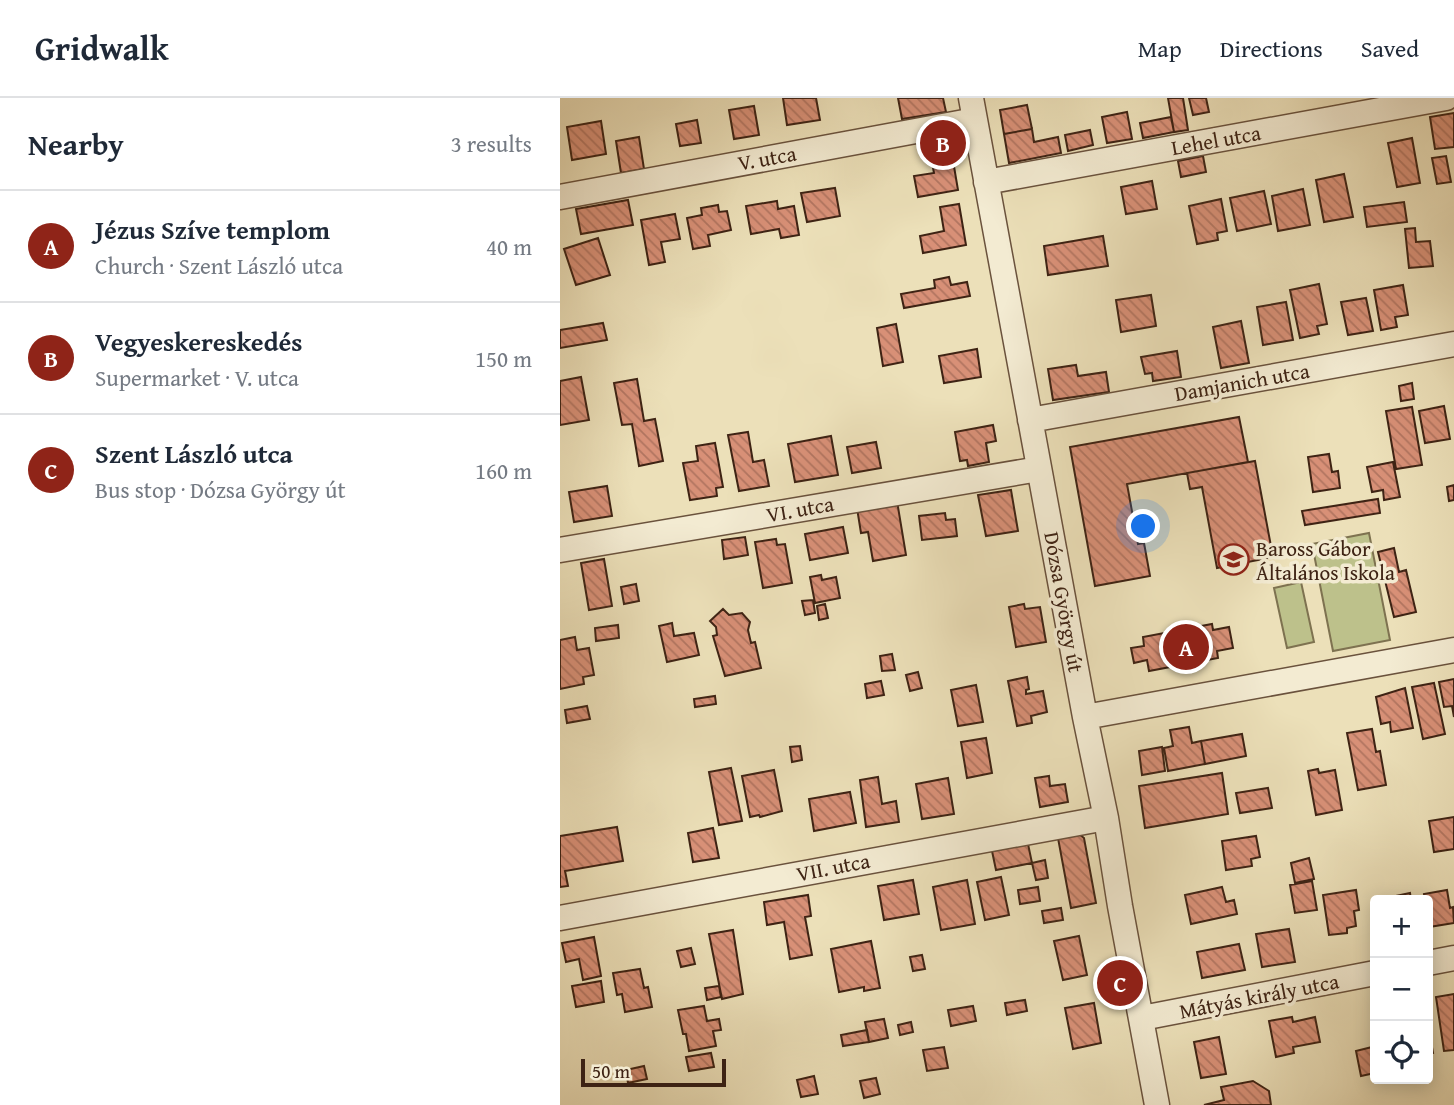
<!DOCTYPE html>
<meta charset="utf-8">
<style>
body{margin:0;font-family:"Gentium Book Plus",serif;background:#f6f6f7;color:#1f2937}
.controls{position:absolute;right:21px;bottom:21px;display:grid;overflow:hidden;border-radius:7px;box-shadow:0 4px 18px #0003}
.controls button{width:63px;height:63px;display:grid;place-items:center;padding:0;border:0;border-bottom:2px solid #e0e1e3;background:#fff;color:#1f2937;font:35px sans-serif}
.scale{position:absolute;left:21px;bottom:18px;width:145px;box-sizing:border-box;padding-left:7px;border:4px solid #3e2314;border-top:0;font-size:19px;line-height:24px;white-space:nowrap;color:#3e2314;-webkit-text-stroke:5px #f3ebd2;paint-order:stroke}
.you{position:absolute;left:584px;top:429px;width:24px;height:24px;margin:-18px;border:5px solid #fff;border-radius:50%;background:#1a73e8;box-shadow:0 0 0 10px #1a73e833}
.badge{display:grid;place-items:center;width:46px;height:46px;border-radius:50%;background:#8f2418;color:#fff;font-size:23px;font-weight:700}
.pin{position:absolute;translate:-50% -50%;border:4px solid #fff;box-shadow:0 2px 7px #0006}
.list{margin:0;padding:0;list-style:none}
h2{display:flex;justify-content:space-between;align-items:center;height:91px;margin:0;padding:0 28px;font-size:30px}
h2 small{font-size:23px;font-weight:400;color:#747a83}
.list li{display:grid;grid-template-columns:46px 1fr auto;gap:21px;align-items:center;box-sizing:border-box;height:112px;padding:0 28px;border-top:2px solid #e0e1e3}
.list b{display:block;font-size:26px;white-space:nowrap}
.list p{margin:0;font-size:23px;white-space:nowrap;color:#747a83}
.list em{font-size:23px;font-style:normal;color:#747a83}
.icon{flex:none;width:38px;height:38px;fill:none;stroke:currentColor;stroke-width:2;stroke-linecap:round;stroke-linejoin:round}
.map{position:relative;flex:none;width:894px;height:1007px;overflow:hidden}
header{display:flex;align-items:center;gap:42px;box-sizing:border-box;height:98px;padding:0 35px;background:#fff;border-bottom:2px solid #e0e1e3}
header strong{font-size:33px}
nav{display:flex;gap:38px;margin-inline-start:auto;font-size:24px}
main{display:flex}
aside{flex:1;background:#fff}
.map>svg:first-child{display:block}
.pitch{fill:#bdc18b;stroke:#7e7250;stroke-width:2}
.building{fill:url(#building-back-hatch);stroke:#3e2314;stroke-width:2}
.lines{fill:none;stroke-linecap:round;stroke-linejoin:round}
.minor-casing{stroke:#6a523d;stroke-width:27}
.minor{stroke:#f3ebd2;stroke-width:24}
.labels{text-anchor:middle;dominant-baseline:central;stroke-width:7;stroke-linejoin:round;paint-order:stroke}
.street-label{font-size:21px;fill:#3e2314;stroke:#f3ebd2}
.poi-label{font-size:21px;fill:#3e2314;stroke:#f3ebd2;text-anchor:start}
</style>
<header>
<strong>Gridwalk</strong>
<nav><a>Map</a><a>Directions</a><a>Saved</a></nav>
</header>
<main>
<aside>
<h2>Nearby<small>3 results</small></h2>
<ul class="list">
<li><span class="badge">A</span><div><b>Jézus Szíve templom</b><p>Church · Szent László utca</p></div><em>40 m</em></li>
<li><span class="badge">B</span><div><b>Vegyeskereskedés</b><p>Supermarket · V. utca</p></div><em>150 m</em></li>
<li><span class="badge">C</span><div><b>Szent László utca</b><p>Bus stop · Dózsa György út</p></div><em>160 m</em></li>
</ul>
</aside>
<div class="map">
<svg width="894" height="1007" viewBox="0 0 894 1007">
<defs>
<pattern id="building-back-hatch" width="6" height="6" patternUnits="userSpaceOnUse" patternTransform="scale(1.75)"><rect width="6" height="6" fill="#d89077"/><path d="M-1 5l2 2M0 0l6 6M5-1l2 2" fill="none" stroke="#b17560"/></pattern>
</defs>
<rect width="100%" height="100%" fill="#ece0b9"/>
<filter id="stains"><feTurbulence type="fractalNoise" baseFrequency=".00286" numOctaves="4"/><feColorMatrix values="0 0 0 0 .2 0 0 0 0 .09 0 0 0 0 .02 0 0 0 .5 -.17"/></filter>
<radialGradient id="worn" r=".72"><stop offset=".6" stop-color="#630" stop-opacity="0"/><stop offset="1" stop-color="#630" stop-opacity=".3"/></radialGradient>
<!-- pitch -->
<path class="pitch" d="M809,435L830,542L773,553L752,446Z
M741,484L754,544L727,550L714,490Z"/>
<!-- building -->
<path class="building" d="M223,0H256L260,22L227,27Z
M338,0H383L386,14L342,21Z
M608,0H623L628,32L614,34Z
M629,0H646L649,14L633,17Z
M467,7L472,31L444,36L440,12Z
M194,8L199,37L174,41L169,12Z
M567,14L572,41L547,45L542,19Z
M894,15V49L875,51L870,19Z
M611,19L614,34L583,40L580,25Z
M137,22L141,45L120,48L116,26Z
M41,23L46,56L12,62L7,29Z
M472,31L474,44L498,39L501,55L449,65L444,36Z
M530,32L533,47L508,53L505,37Z
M79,39L84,71L61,75L56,43Z
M389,39L398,92L358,99L354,78L374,75L368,43Z
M852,40L860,85L837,89L828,45Z
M643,58L646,74L621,79L618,63Z
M886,58L891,84L877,86L872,60Z
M784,76L793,119L764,124L756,82Z
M592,83L597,111L566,116L561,89Z
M275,90L280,118L247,124L241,95Z
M743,91L750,127L718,133L712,98Z
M704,93L711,126L677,133L670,100Z
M661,101L667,133L657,135L658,142L637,146L629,108Z
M68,102L73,127L21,136L16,111Z
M217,103L218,111L234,108L239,137L221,140L219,131L191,136L186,108Z
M844,104L847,124L807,129L804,109Z
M399,106L406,147L363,155L360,138L384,133L380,109Z
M158,107L159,114L167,113L171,132L148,137L150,148L133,151L127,120L142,117L141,110Z
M115,116L120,141L101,144L105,164L89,167L81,122Z
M855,130L856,144L870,143L873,168L849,170L845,131Z
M543,138L548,168L488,177L484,148Z
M38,140L50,177L16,187L4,151Z
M389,179L391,187L407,184L410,198L344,210L341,196L375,190L374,182Z
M759,186L767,226L757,228L759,236L740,240L730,192Z
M843,187L848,217L835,219L837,229L821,232L814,192Z
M591,197L596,228L561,234L556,202Z
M806,200L813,233L788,237L781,204Z
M726,204L733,242L703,247L697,209Z
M681,223L689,265L661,270L653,229Z
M43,225L47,242L0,250V232Z
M336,226L343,264L323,268L317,230Z
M417,251L421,279L384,285L379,258Z
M617,253L621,279L593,283L592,275L585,276L581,259Z
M516,267L518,278L546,274L549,294L493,302L488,271Z
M21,279L29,322L0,327V283Z
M77,281L84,323L95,321L103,363L79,368L72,326L62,327L54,285Z
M852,285L854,301L841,303L839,288Z
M884,308L890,341L865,345L859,313Z
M852,309L862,367L836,371L826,313Z
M679,319L688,364L567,386L578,446L584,445L590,478L535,488L510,349Z
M433,327L436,343L426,345L429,364L408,368L407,362L400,363L395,334Z
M188,334L193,364L204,362L209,388L179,393L168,337Z
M271,338L278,377L235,384L228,346Z
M316,344L321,370L292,375L287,349Z
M155,345L163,389L156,390L157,398L130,402L123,365L138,363L136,348Z
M769,356L772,374L778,373L780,390L753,394L748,359Z
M695,363L713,459L657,470L642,389L630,391L627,375Z
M833,364L840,399L824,402L823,392L812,394L807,369Z
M894,387V402L889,403L887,389Z
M47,388L52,418L14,424L9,394Z
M451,392L458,433L426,438L418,397Z
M818,401L820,415L745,427L742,413Z
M337,403L346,457L313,463L308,434L301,435L297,410Z
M385,415L386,422L395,421L397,438L362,442L359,418Z
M283,429L288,455L250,462L245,436Z
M185,439L188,457L164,461L162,442Z
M216,441L217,447L225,446L232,485L203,490L195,444Z
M834,450L839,474L846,472L856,514L834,519L818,454Z
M44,461L52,508L29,512L21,465Z
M261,477L262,482L276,479L280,500L255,505L250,479Z
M76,486L79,503L64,506L61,489Z
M253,502L255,515L245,517L242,503Z
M265,506L268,520L259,522L257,508Z
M464,506L465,511L480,509L486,544L456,549L449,509Z
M163,511L169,517L182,515L190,524L188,532L191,545L195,544L201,570L165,578L153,538L157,537L156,529L150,523Z
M112,525L114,538L134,535L139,557L107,564L99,528Z
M652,526L653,532L669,529L673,550L657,553L658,560L589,573L587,562L574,565L571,550L584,548L583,539Z
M58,527L59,540L36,543L35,530Z
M15,539L17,552L29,550L34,577L23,579L24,586L0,591V542Z
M332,556L335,572L322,573L320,558Z
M358,574L362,590L350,593L346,577Z
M467,579L469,591L466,592V596L483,593L487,614L471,618L472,625L457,628L448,583Z
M894,581V619L892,608L884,609L879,584Z
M321,583L324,597L307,600L305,586Z
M874,585L885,636L863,641L852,589Z
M416,587L423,624L398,628L391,592Z
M845,590L853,630L831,634L830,624L821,626L816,599Z
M155,598L156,606L135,609L134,601Z
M27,608L30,621L7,625L5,612Z
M629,629L632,645L641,643L645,666L608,673L604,650L613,648L610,632Z
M812,631L816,654L820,653L826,687L798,692L787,635Z
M682,636L686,658L645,666L641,643Z
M426,640L432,675L407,680L401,644Z
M240,648L242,662L232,664L230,649Z
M602,649L605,673L582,677L579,653Z
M171,670L182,723L159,727L149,674Z
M758,671L759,675L775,672L782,712L756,717L748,673Z
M214,672L222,713L200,719L199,717L190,719L182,678Z
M662,675L668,716L585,730L579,688Z
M489,678L490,688L505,686L508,704L480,709L475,680Z
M318,679L322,706L336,703L339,724L306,729L300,682Z
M388,680L394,716L362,721L356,686Z
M708,690L712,710L680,715L676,695Z
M290,694L296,725L254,733L249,701Z
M894,719V751L874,754L869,723Z
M57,729L63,763L5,773L8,788L0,789V738Z
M153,730L159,760L133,764L128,735Z
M519,736L524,740L536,805L511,810L498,740Z
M696,738L700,759L691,761L692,768L666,772L662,743Z
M468,746L472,765L436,772L432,753Z
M749,760L754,781L735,785L731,765Z
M485,762L488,780L476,782L472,765Z
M441,779L449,817L425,822L417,784Z
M353,782L359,816L324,822L318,788Z
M407,782L415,826L381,832L373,789Z
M752,783L757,812L735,815L730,787Z
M478,789L480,803L460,806L458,792Z
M662,789L666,804L674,802L677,816L631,826L625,797Z
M796,792L799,812L794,813L796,828L787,830V835L769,837L763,797Z
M887,792L890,810L893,809L894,825L869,829L868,802H865L864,796Z
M850,795L851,802H817Z
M248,797L251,818L245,819L252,857L230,861L224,824L207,827L204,804Z
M501,810L503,822L484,825L482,813Z
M729,831L735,864L702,869L696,836Z
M173,832L183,896L162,901L149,836Z
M519,838L527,877L503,882L494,843Z
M34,839L41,878L23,882L19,861L6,864L2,845Z
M311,843L320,890L304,893V889L279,894L271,851Z
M679,846L685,872L642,880L637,854Z
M131,850L135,866L121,869L117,853Z
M362,857L365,871L353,873L350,859Z
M80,871L84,890L88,889L92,909L65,914L62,896L57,897L53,875Z
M41,883L44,904L16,909L12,888Z
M159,888L161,899L147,902L145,890Z
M894,896V952L884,953L876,899Z
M465,902L467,913L447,917L445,905Z
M534,905L541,945L513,951L505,910Z
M144,908L147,923L159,921L161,932L153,933L156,948L129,953L126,936H123L118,912Z
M413,908L416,923L391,928L388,912Z
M732,919L733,924L755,919L760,944L733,949L734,955L716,959L709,923Z
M324,921L328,940L309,944L305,924Z
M351,924L353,934L340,937L338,927Z
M868,926L873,955L868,956Z
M307,932L309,944L283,948L281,937Z
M659,939L666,976L641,980L634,944Z
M384,949L388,970L367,973L363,952Z
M812,949L815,962V975L801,978L796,953Z
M151,955L154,969L129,973L126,959Z
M84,968L87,981L68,985L66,972Z
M254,978L258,996L241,999L237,982Z
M316,980L320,996L304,1000L300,983Z
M693,983L709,993L711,1007H644L664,1002L661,989Z"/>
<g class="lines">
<defs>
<path id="minor" d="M411,0L525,619L546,720L560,808L597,1007
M426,84L886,0
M0,99L415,22
M470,322L894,246
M0,452L479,371
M525,619L894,552
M0,820L546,720
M868,865L894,860
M582,920L815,875"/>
</defs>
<!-- minor casing -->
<use href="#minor" class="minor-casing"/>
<!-- minor -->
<use href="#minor" class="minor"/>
</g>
<!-- icons -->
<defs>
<symbol id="school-ring" viewBox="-11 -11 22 22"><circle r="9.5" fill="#f3ebd2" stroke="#8f2418" stroke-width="1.5"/><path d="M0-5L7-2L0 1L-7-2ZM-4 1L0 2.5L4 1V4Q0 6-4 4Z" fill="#8f2418"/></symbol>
</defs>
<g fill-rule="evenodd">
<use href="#school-ring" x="656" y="444" width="35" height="35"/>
</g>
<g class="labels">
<!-- street labels -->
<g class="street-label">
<text transform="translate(656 42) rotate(-10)">Lehel utca</text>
<text transform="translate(207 60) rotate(-10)">V. utca</text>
<text transform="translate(682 284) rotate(-10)">Damjanich utca</text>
<text transform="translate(240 411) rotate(-10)">VI. utca</text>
<text transform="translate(504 504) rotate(80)">Dózsa György út</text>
<text transform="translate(273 769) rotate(-11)">VII. utca</text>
<text transform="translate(699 898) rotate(-11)">Mátyás király utca</text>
</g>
<!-- poi labels -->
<g class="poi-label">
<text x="696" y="450">Baross Gábor<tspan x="696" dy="24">Általános Iskola</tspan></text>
</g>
</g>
<rect width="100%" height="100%" filter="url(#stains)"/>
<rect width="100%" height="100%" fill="url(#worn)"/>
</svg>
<div class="controls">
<button>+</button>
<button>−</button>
<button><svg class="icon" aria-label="locate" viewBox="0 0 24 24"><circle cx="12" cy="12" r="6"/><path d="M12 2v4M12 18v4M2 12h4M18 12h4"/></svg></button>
</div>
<div class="scale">50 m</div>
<div class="you"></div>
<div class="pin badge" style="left:626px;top:549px">A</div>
<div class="pin badge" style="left:383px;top:45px">B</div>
<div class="pin badge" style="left:560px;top:885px">C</div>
</div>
</main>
